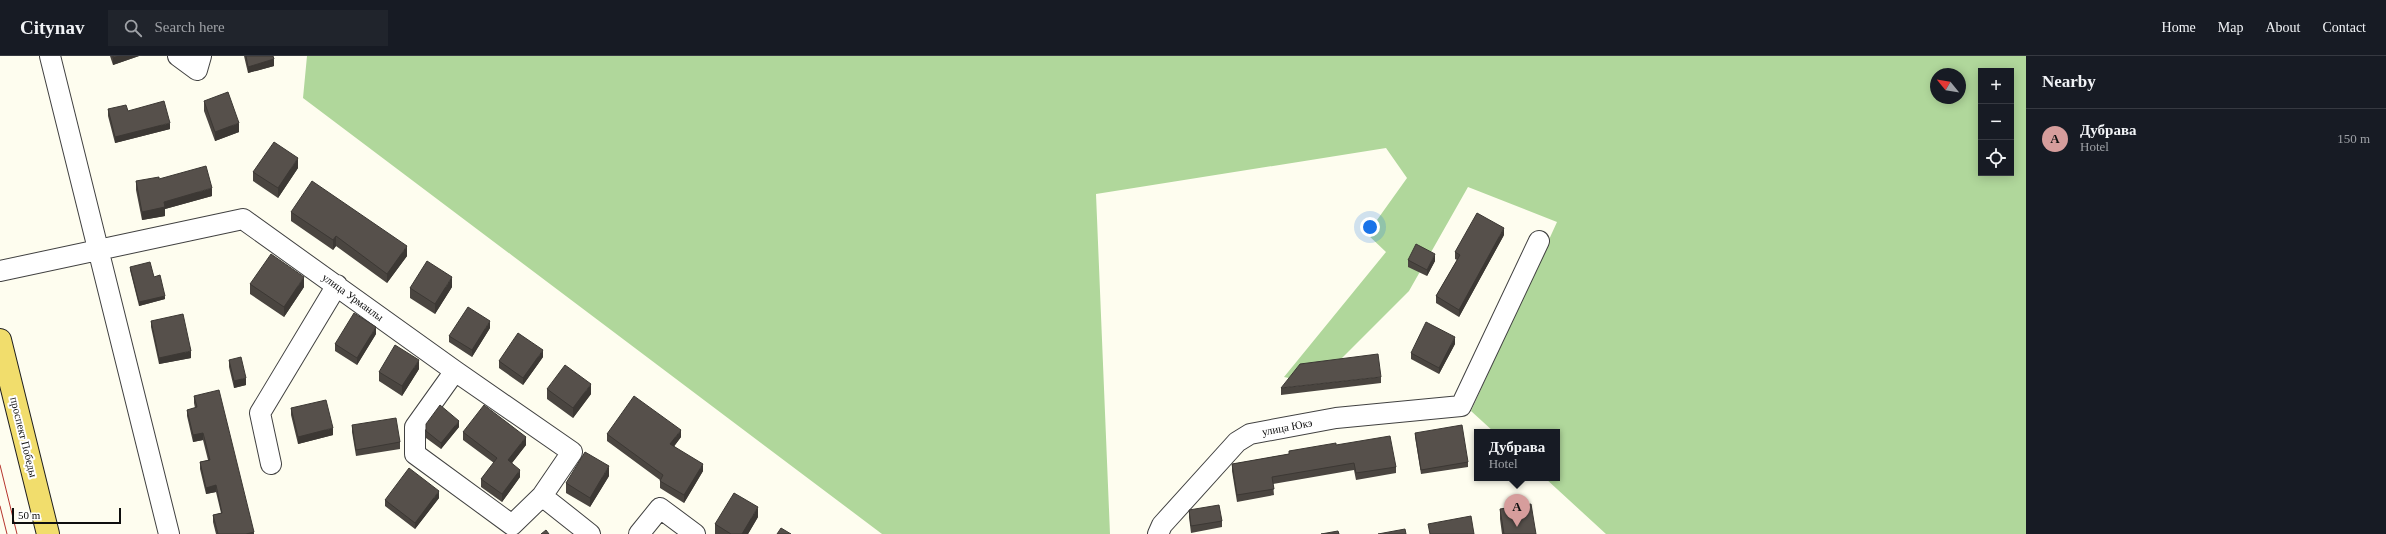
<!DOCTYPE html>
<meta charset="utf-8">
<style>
body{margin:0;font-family:"Times New Roman",serif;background:#20242c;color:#f1f3f6}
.controls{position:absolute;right:12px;top:12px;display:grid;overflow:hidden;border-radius:0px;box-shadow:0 2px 10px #0003}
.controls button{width:36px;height:36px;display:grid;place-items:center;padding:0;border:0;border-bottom:1px solid #363941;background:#171b24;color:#f1f3f6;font:20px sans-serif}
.compass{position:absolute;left:1930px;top:12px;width:36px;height:36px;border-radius:50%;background:#171b24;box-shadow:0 2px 10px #0003;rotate:300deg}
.scale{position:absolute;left:12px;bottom:10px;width:109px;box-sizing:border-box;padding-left:4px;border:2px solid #0e0e0e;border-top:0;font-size:11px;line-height:14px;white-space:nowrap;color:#0e0e0e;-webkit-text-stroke:3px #fff;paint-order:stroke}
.you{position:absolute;left:1370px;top:171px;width:14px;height:14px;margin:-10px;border:3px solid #fff;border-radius:50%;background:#1a73e8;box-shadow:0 0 0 6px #1a73e833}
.badge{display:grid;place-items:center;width:26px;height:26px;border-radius:50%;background:#d69d9c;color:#111;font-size:13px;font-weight:700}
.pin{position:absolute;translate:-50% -33px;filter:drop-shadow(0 1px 2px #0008)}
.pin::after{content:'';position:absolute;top:21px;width:14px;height:12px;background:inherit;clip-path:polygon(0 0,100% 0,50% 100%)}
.popup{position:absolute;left:1474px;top:373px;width:86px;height:52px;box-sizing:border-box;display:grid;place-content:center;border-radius:0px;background:#171b24;filter:drop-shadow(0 1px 3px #0005);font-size:13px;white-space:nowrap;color:#9ea1a6}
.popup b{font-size:15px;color:#f1f3f6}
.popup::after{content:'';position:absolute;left:50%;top:100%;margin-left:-8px;border:8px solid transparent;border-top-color:#171b24}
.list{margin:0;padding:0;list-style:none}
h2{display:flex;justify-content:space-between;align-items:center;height:52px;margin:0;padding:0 16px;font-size:17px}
h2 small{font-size:13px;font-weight:400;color:#9ea1a6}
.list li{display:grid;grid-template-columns:26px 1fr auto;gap:12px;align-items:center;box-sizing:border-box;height:60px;padding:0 16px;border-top:1px solid #363941}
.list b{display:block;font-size:15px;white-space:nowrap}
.list p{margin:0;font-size:13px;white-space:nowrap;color:#9ea1a6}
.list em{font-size:13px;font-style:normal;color:#9ea1a6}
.icon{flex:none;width:22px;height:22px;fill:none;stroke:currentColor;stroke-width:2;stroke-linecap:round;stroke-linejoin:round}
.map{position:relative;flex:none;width:2026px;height:478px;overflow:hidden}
header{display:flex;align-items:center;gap:24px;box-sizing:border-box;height:56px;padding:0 20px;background:#171b24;border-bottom:1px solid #363941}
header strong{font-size:19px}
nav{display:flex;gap:22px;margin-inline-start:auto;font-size:14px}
.search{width:280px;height:36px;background:#20242c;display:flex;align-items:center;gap:10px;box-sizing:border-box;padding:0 14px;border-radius:0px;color:#9ea1a6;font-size:15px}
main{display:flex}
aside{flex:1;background:#171b24}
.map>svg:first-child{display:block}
.forest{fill:#b0d79b;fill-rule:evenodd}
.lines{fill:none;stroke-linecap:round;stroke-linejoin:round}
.minor-casing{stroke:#414141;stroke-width:22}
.major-casing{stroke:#1f1f1f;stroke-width:24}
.minor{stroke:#fff;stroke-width:20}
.major{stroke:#f1dd6c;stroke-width:22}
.tram{stroke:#b6342d;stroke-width:1}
.wall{fill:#4a4540}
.shaded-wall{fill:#3c3834}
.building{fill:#56504b;stroke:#3c3834}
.labels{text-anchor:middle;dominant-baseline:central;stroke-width:4;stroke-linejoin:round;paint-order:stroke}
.street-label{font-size:11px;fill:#0e0e0e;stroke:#fff}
</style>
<header>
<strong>Citynav</strong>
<div class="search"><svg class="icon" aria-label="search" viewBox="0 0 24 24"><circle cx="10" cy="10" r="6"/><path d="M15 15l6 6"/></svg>Search here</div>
<nav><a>Home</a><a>Map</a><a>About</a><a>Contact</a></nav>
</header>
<main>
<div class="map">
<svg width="2026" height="478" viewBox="0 0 2026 478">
<rect width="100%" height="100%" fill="#fefdef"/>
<!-- forest -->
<path class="forest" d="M307,0H2026V478H1606L1545,422H1557V376H1494L1471,355L1557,166L1468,131L1409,235L1316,328L1284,321L1386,196L1367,178L1407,122L1386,92L1096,138L1110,478H882L303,42ZM1981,15H2011V117H1981ZM1936,18H1960V42H1936Z"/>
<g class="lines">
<defs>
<path id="minor" d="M50,0L169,478
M178,0L197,14L201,0
M0,215L243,163L455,315L572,396L542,440L590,478
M455,315L415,371V398L512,469L542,440
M271,408L260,357L337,229
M639,478L660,452L695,478
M1158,478L1162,469L1237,386L1250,378L1336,362L1461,350L1539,185"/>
<path id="major" d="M0,284L48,478"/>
</defs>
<!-- minor casing -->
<use href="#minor" class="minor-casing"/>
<!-- major casing -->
<use href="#major" class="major-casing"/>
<!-- minor -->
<use href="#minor" class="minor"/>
<!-- major -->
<use href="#major" class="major"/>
<!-- tram -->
<path class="tram" d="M0,409L17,478
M0,450L7,478"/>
</g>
<!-- wall -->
<path class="wall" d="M110,0H139L113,9Z
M244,0H273L274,10L248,17Z
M204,45L239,76L215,85L204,55Z
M108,53L128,55L170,73L115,87L108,60Z
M298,112L278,142L253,125V116Z
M159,123L212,140L165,153V160L142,164L136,134V125Z
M291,156L407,200L387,227L336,190L333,194L291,165Z
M1504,179L1459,261L1436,247V240L1457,204L1455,203V196Z
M1408,204L1435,205L1427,220L1408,211Z
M130,211L154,221L165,243L139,250L130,214Z
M250,228L304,231L284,261L250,238Z
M452,231L435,258L410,242V232Z
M151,265L191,302L159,308L151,271Z
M490,272L472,301L449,286V280Z
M376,278L357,309L335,295V288Z
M1455,288L1439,318L1411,303V297Z
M543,301L523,329L499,312V305Z
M229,304L246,329L234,332L229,311Z
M419,313L402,340L379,325V316Z
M1381,321V327L1281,339V332Z
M547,333L591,338L573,362L547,343Z
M194,340L254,478H216L213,466V459L221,457L216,436L206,438L200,413V406L208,404L203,384L193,386L187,360V354L195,352L194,347Z
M291,352L333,379L298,388L291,359Z
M426,368L459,371L441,393L426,382Z
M352,369L400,386V393L356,400L352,376Z
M463,376L526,389L512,407L520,421L502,446L481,431V423L494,407L463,384Z
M1415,377L1468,406V411L1421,418L1415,381Z
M607,378L681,381L674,390L703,415L684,447L660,432V424L607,385Z
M1336,389L1396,411V417L1356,424L1354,414L1273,428L1274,439L1237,446L1232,415V408L1289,398V395Z
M609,420L590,451L566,437V427Z
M439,442L415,473L385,450V444Z
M1500,453L1536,478H1502L1500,463Z
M1189,454L1222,465V471L1191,477L1189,461Z
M758,461L748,478H715V468Z"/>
<!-- shaded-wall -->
<path class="shaded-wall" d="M119,0H139L113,9V2Z
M274,3V10L248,17V11Z
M170,67V73L115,87V81Z
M239,67V76L215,85V76Z
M298,102V112L278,142V132Z
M212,132V140L165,153V160L142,164V156L164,146Z
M1504,172V179L1459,261V254Z
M336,180V190L333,194V184Z
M407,190V200L387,227V218Z
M1435,198V205L1427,220V214Z
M304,221V231L284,261V251Z
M452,221V231L435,258V248Z
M165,240V243L139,250V246Z
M490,265V272L472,301V294Z
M376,271V278L357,309V302Z
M1455,281V288L1439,318V312Z
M543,294V301L523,329V322Z
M191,295V302L159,308V302Z
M419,304V313L402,340V330Z
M246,322V329L234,332V325Z
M591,328V338L573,362V352Z
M459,365V371L441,393V387Z
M333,372V379L298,388V381Z
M681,374V381L670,396V388Z
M203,377V384L193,386V379Z
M526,381V389L508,412V404Z
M703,408V415L684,447V439Z
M609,410V420L590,451V442Z
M520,414V421L502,446V438Z
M216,429V436L206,438V432Z
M439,435V442L415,473V467Z
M758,451V461L748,478H742Z
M254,476V478H246Z"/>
<!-- building -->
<path class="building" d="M113,0H119L113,2Z
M246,0H273L274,3L248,11Z
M228,36L239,67L215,76L204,45Z
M164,45L170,67L115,81L108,53L126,49L128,55Z
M274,86L298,102L278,132L253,116Z
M206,110L212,132L164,146L165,151L142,156L136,125L159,121V123Z
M312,125L407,190L387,218L336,180L333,184L291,156Z
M1477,157L1504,172L1459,254L1436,240L1460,199L1455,196Z
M1416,188L1435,198L1427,214L1408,204Z
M271,198L304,221L284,251L250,228Z
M427,205L452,221L435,248L410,232Z
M150,206L154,221L160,219L165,240L139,246L130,211Z
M468,251L490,265L472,294L449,280Z
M354,257L376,271L357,302L335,288Z
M183,258L191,295L159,302L151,265Z
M1426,266L1455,281L1439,312L1411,297Z
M518,277L543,294L523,322L499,305Z
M395,289L419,304L402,330L379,316Z
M1378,298L1381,321L1281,332L1300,308Z
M241,301L246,322L234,325L229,304Z
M565,309L591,328L573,352L547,333Z
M219,334L254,476L246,478H218L213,459L222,457L216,429L206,432L200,406L210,404L203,377L193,379L187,354L197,351L194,340Z
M634,340L681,374L670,388L703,408L684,439L660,425L663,419L607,378Z
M326,344L333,372L298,381L291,352Z
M440,349L459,365L441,387L426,375V368Z
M484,349L526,381L508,404L520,414L502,438L481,423L497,402L463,376Z
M396,362L400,386L356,394L352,369Z
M1462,369L1468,406L1421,414L1415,377Z
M1390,380L1396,411L1356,417L1354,407L1272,421L1274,433L1237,439L1232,408L1289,398V395L1336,387V389Z
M585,396L609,410L590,442L566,427Z
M409,412L439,435L415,467L385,444Z
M734,437L758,451L742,478H731L715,468Z
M1531,448L1536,478H1504L1500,453Z
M1219,449L1222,465L1191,470L1189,454Z
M1471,460L1474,478H1430L1428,468Z
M781,472L791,478H777Z
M1405,473L1406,478H1378Z
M546,474L549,478H541Z
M1338,475L1339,478H1321Z"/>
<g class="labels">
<!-- street labels -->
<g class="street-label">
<text transform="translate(353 241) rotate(36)">улица Урманлы</text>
<text transform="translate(1287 371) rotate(-11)">улица Юкэ</text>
<text transform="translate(24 381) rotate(76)">проспект Победы</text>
</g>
</g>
</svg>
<div class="controls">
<button>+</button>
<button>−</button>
<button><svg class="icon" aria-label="locate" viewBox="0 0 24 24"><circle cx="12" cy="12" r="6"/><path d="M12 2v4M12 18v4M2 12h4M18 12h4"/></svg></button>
</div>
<svg class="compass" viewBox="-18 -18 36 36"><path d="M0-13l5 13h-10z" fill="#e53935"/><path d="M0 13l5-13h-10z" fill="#9ea1a6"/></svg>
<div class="scale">50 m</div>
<div class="you"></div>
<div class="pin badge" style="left:1517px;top:471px">A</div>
<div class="popup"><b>Дубрава</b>Hotel</div>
</div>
<aside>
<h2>Nearby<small></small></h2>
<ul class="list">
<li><span class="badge">A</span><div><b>Дубрава</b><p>Hotel</p></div><em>150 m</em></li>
</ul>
</aside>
</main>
